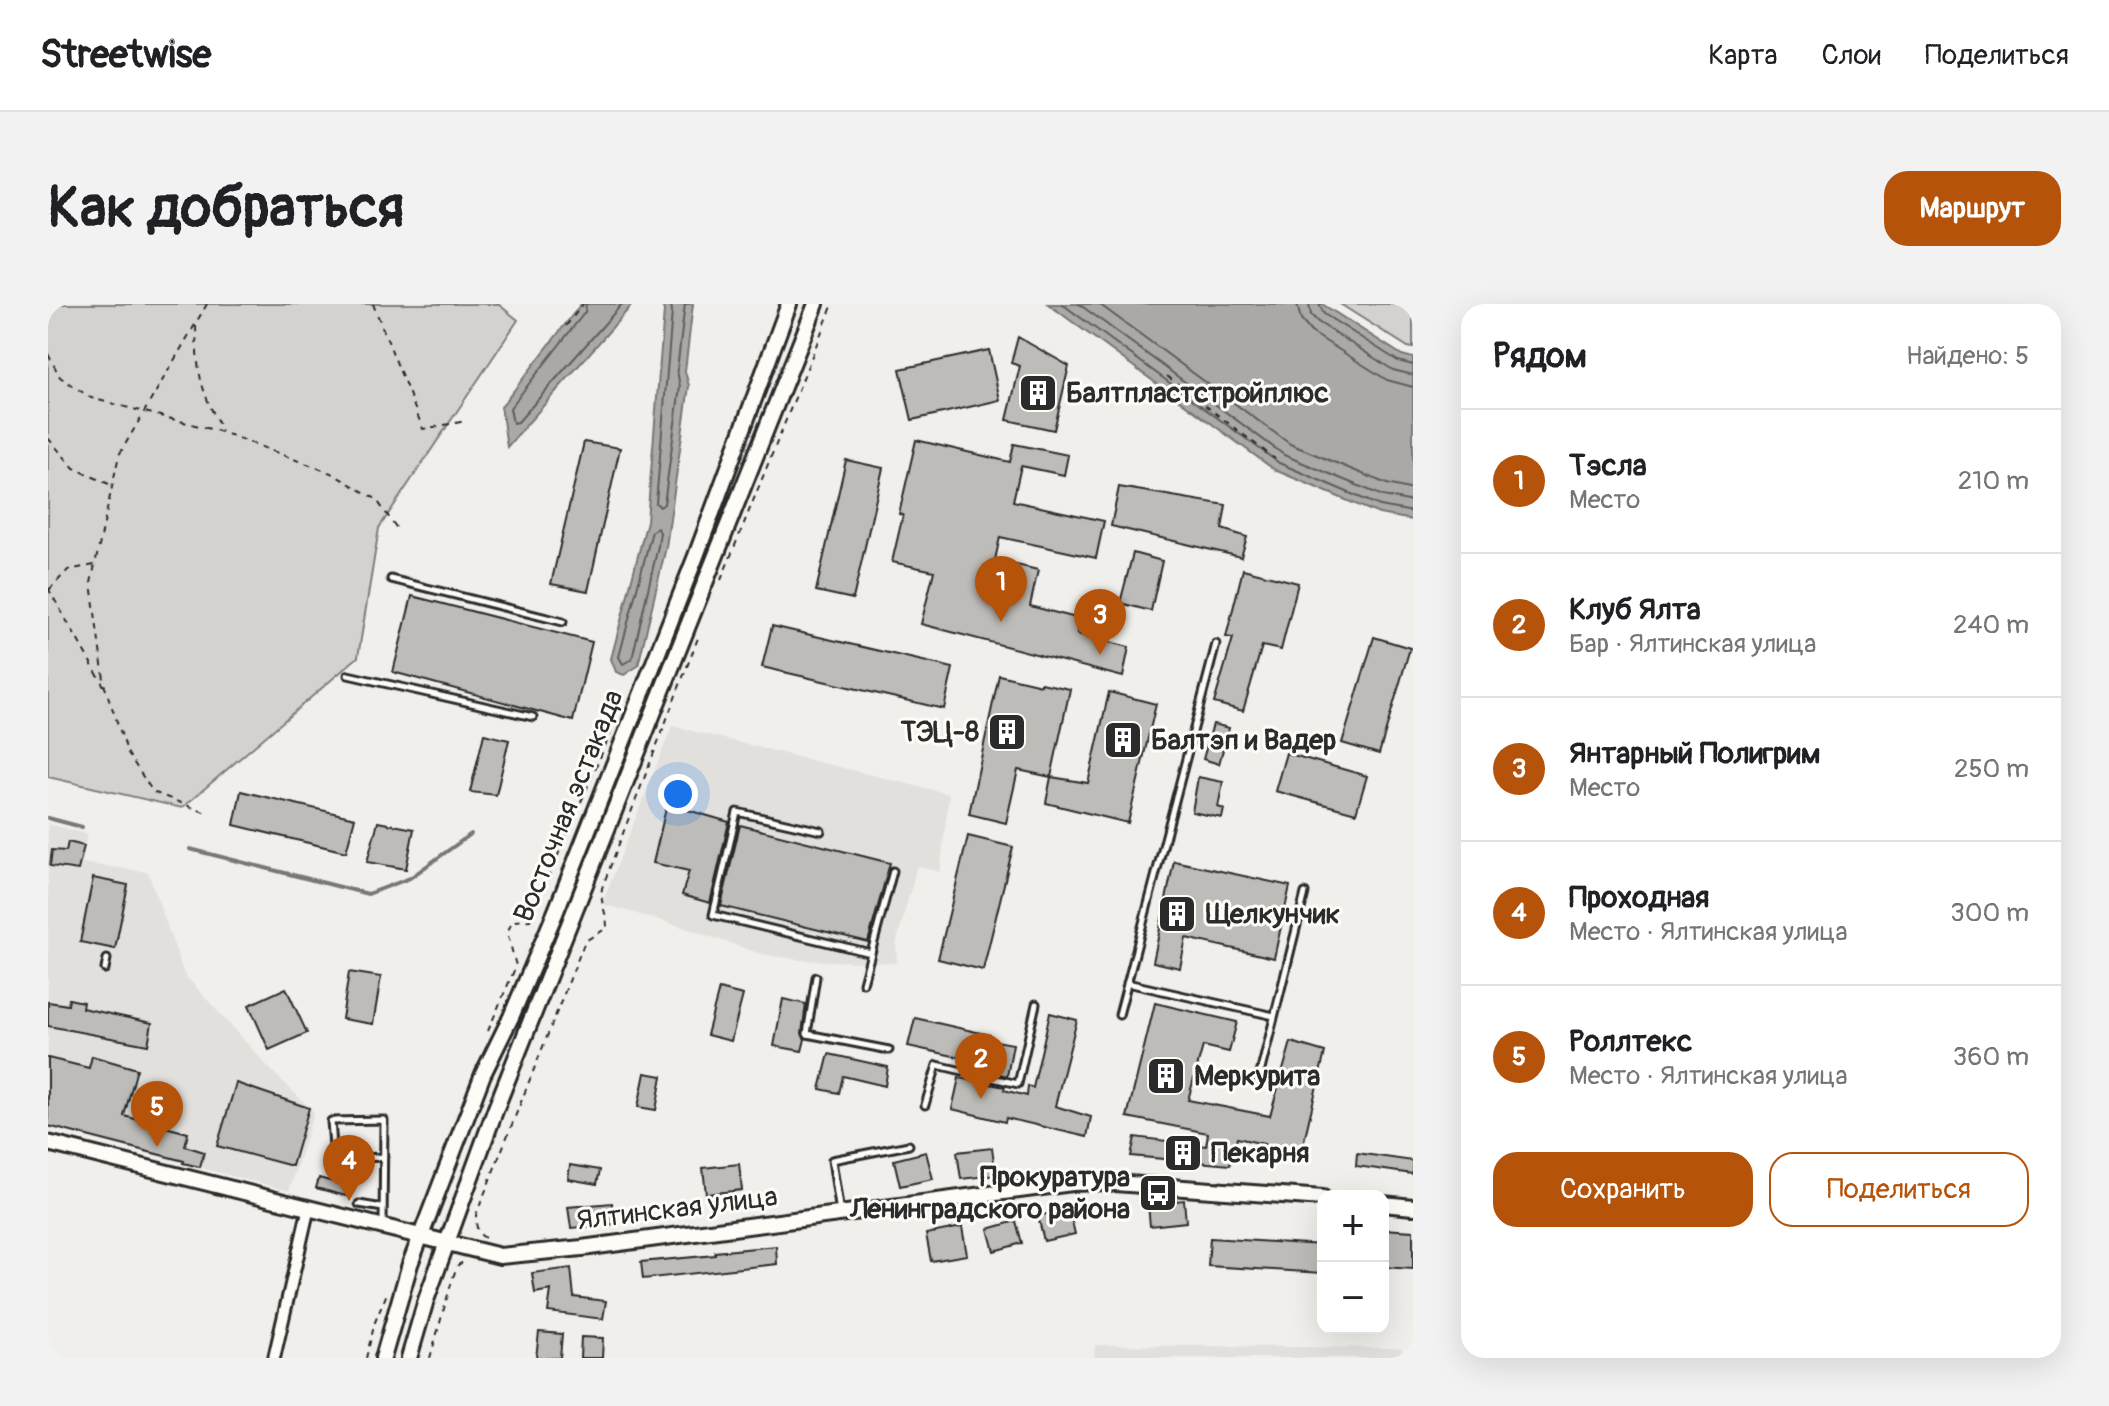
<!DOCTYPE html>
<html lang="ru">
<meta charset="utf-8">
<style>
body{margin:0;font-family:Pangolin,sans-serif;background:#f2f2f2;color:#202124}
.controls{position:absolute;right:24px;bottom:24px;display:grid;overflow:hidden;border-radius:16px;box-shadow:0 8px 32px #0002}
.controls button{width:72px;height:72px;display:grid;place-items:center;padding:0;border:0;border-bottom:2px solid #e0e0e0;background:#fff;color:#202124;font:40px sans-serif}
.you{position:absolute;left:630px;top:490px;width:28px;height:28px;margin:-20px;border:6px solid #fff;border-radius:50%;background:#1a73e8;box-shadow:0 0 0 12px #1a73e833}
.badge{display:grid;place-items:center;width:52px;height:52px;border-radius:50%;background:#b45309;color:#fff;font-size:26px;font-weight:700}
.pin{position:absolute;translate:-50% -66px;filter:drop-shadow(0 2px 4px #0008)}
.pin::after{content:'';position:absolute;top:42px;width:28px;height:24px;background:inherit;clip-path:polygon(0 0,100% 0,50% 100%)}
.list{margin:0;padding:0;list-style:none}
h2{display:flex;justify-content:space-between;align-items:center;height:104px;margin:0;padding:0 32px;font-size:34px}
h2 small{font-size:26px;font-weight:400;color:#757577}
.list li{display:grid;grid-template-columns:52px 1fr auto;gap:24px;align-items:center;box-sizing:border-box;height:144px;padding:0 32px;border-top:2px solid #e0e0e0}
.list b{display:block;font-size:30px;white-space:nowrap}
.list p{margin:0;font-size:26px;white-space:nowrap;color:#757577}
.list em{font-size:26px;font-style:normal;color:#757577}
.actions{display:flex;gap:16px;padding:24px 32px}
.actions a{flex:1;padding:18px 0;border:2px solid #b45309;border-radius:24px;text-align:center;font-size:28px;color:#b45309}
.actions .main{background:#b45309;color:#fff}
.map{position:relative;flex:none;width:1365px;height:1054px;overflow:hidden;border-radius:24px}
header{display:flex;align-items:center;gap:48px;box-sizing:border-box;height:112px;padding:0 40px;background:#fff;border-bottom:2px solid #e0e0e0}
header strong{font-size:38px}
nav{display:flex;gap:44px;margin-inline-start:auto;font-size:28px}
.intro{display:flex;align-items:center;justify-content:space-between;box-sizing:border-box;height:192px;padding:0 48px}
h1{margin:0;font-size:56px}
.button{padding:20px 36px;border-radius:24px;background:#b45309;color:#fff;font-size:28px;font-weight:700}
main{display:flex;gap:48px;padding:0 48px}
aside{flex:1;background:#fff;border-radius:24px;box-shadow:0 8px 32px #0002}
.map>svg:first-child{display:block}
.built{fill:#e1e0dc}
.green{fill:#d3d2cf;stroke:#7f7e7d;stroke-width:2}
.water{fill:#aaa9a7;stroke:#777775;stroke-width:2}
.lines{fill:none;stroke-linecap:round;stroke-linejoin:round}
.shore{stroke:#5e5d5d;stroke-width:2}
.stream{stroke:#777775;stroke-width:4}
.building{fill:#bdbcb8;stroke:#2b2b2b;stroke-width:2}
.lane-casing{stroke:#2b2b2b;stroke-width:11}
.street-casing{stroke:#2b2b2b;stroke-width:16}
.secondary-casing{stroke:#2b2b2b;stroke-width:20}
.path{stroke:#2b2b2b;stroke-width:2;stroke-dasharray:6 6;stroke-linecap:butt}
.lane{stroke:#fdfcf7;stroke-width:5}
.street{stroke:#fdfcf7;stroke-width:10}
.secondary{stroke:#fdfcf7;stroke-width:14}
.labels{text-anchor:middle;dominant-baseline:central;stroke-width:6;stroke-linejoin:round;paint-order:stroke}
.poi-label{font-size:28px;font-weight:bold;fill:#2b2b2b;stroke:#fdfcf7;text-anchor:start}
.street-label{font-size:28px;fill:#2b2b2b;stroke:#fdfcf7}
</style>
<header>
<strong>Streetwise</strong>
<nav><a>Карта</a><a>Слои</a><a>Поделиться</a></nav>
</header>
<div class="intro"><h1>Как добраться</h1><a class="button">Маршрут</a></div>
<main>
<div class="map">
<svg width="1365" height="1054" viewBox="0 0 1365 1054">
<rect width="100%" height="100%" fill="#f0efeb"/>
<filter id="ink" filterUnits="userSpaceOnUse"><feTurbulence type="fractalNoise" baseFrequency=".0125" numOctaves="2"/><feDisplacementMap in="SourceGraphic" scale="16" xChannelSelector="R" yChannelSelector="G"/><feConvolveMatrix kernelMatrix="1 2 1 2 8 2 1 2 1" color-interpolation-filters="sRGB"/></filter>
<g filter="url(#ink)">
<!-- built -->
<path class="built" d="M624,422L901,490L892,568L869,562L848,640L849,659L752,656L713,650L629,621L554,600Z
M0,520L39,530L34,559L100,568L136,670L221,764L266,808L241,887L0,823Z
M1047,1041L1353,1044L1356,1054H1046Z"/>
<!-- green -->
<path class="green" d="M0,0H450L470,16L331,224L310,353L134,504L0,473Z
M1292,0H1365V44L1360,43Z"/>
<!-- water -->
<path class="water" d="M533,0H585L459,143L453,103Z
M614,0H645L637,67L641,82L618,243L590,362L576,371L568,368L563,355L599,217L616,7Z
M1000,0H1274L1354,51L1365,54V216L1331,210L1227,166Z"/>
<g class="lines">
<!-- shore -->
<path class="shore" d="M538,0L537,8L462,104L465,119L470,118L574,0
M623,0L624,8L608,199L612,203L616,200L632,83L629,66L637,0
M1014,0L1231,159L1332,202L1365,208
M1031,0L1236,151L1335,192L1365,198
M1051,0L1242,140L1339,180L1365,186
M1249,0L1253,16L1263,28L1339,76L1365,83
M1261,0L1263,11L1270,18L1345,66L1365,71
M1271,0L1276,10L1350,57L1365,61
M609,224L612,228L610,242L584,355L575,360L571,353L604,227Z"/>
<!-- stream -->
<path class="stream" d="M0,514L34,523
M142,545L320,590L362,574L423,530"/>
</g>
<!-- building -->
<path class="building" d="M970,33L1021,62L1006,126L959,116L972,62L963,59Z
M941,46L952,96L864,116L852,65Z
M868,136L962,158L966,140L1020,151L1016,171L973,162L965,197L1056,217L1048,254L952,233L947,256L990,266L982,302L1032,315L1029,330L1081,343L1075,373L873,320L886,267L844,258L855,211L851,210Z
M536,138L572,144L540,287L503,280Z
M798,156L835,164L805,295L768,287Z
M1071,183L1178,201L1174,225L1199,233L1193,253L1063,222Z
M1085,249L1114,257L1103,307L1072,299Z
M1195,265L1250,279L1233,346L1214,342L1195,407L1166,399L1185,334L1178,333Z
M364,292L544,338L525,417L345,368Z
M724,322L905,364L896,405L714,363Z
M1326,333L1362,344L1331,450L1294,439Z
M951,371L993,381V379L1022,385L1003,473L970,466L958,519L921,510Z
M1061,388L1108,400L1080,519L998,499L1003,473L1040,479Z
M1165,420L1181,424L1171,460L1155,455Z
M436,430L461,436L448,491L422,488Z
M1238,449L1319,472L1308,509L1227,487Z
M1150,473L1175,478L1170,503L1176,505L1174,514L1144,508Z
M193,487L307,514L298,548L186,521Z
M619,500L681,518L662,599L634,591L641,567L605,559Z
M330,518L366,525L358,565L319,558Z
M692,521L842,559L820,638L673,602Z
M920,532L965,543L935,666L890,655Z
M20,538L36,542L30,566L2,562L4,546L18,547Z
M1126,557L1242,582L1226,654L1138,634L1132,664L1105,658Z
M45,574L80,581L67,645L32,638Z
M301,668L333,673L325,720L294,715Z
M238,684L259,729L221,746L201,701Z
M671,685L695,691L683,737L659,731Z
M21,695L35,698L34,704L104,719L100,741L0,722V698L20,701Z
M735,695L758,700L754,729L757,735L754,747L726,742Z
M1107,699L1189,718L1181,748L1155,742L1140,796L1222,812L1243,738L1277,748L1251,858L1214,852L1216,840L1189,834L1182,861L1083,852L1087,833L1158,842L1160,829L1079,813Z
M1002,709L1029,716L1007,802L1043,813L1039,833L958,814L957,818L904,805L911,774L957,783L956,786L979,792L980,782L985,784Z
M867,714L942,731V736L965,740L959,772L935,766L937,759L860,742Z
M781,750L840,763L837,782L795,772L791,789L772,785Z
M44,752L89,765L76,812L140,829L137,842L156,848L152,863L135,859L136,857L0,822V754L41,764Z
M597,769L614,772L608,806L590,803Z
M188,779L261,804L244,862L169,842Z
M944,844L948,871L913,875L909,848Z
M878,848L885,875L852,882L846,856Z
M1309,849L1365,857V870L1308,862Z
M691,860L694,886L658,890L655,864Z
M522,861L552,866L549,880L520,875Z
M271,874L300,882L298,892L268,884Z
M1136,896L1138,918L1102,922L1100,900Z
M564,899L566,920L523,924L520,903Z
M1021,905L1027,930L996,937L990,912Z
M968,917L974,939L946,947L940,925Z
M914,923L919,951L883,957L878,930Z
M1335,925L1365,927V965L1335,963Z
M1162,934L1275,941V969L1160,962Z
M728,942L729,960L595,975L593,958L667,951V948Z
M523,964L526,993L558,997L555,1015L500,1008L503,986L487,989L484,969Z
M491,1028L514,1030L512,1054H488Z
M533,1033L555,1034L554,1054H532Z"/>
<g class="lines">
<defs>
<path id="lane" d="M343,275L515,318
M300,371L485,413
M773,527L689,508L665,611L823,649
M57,665L59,655
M768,673L759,730L841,746
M815,679L845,567
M1079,679L1226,712
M1071,711L1168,340
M1210,778L1257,589
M877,801L889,761L970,780L988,700
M311,900L335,904
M792,909L784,856L861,841
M335,921L336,816L283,817L286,855L336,853"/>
<path id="street" d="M226,1054L261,903"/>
<path id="secondary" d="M0,839L452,952L534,944L1024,879L1053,878L1275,894
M1335,900L1365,903
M335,1054L362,960L435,770L463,713L508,607L648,252L741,0
M361,1054L378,996L448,804L768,0"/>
</defs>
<!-- lane casing -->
<use href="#lane" class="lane-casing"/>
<!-- street casing -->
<use href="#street" class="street-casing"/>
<!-- secondary casing -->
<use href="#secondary" class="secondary-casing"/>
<!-- path -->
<path class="path" d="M159,0L71,151L43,279L57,383L80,450L105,488L161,510
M325,0L375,125L418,117
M148,22C149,69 152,85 174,126
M518,22L535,0
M0,50L12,73L43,94L174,128L283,169L328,195L350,226
M1119,72L1227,155
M0,134L26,164L63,181
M673,276L785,0
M0,284L56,382
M1,286L20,266L46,261
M440,727L468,662L459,628L465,617L482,616L570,412
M437,934C428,929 428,921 428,911L537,637L559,624C559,607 552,603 554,584L650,334
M318,1054L327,1018L340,987
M382,1054L405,973L410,961L415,958"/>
<!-- lane -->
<use href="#lane" class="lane"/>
<!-- street -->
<use href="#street" class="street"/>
<!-- secondary -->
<use href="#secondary" class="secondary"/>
</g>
</g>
<!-- icons -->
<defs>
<symbol id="building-square" viewBox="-11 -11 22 22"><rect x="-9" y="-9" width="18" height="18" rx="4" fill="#2b2b2b" stroke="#fdfcf7"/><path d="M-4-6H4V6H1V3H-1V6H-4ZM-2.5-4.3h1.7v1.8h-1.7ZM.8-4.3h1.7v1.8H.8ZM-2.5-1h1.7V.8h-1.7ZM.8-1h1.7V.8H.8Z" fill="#fff"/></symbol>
<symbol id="bus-square" viewBox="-11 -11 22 22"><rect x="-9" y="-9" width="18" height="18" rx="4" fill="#2b2b2b" stroke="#fdfcf7"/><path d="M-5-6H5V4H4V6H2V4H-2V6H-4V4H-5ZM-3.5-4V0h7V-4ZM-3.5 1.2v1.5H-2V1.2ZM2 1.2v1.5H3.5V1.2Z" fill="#fff"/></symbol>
</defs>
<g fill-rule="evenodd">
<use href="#building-square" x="968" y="67" width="44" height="44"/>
<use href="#building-square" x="937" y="406" width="44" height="44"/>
<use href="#building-square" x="1053" y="414" width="44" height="44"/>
<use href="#building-square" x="1107" y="588" width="44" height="44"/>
<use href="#building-square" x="1096" y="750" width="44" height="44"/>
<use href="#building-square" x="1113" y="827" width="44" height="44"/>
<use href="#bus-square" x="1088" y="867" width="44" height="44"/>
</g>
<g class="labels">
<!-- poi labels -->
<g class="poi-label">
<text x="1018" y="89">Балтпластстройплюс</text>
<text x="931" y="428" text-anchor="end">ТЭЦ-8</text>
<text x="1103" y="436">Балтэп и Вадер</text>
<text x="1157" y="610">Щелкунчик</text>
<text x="1146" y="772">Меркурита</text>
<text x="1163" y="849">Пекарня</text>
<text x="1082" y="873" text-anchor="end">Прокуратура<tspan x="1082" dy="32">Ленинградского района</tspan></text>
</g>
<!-- street labels -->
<g class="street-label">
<text transform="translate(521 502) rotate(-68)">Восточная эстакада</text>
<text transform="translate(629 905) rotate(-7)">Ялтинская улица</text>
</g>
</g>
</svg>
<div class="controls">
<button>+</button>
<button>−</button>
</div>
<div class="you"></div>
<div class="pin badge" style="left:953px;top:318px">1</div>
<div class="pin badge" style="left:933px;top:795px">2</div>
<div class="pin badge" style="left:1052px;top:351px">3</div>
<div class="pin badge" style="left:301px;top:897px">4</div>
<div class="pin badge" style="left:109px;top:843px">5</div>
</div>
<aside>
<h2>Рядом<small>Найдено: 5</small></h2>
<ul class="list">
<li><span class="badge">1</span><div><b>Тэсла</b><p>Место</p></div><em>210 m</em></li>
<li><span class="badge">2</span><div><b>Клуб Ялта</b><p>Бар · Ялтинская улица</p></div><em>240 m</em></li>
<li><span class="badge">3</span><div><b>Янтарный Полигрим</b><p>Место</p></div><em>250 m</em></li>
<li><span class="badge">4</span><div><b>Проходная</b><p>Место · Ялтинская улица</p></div><em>300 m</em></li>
<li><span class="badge">5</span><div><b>Роллтекс</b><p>Место · Ялтинская улица</p></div><em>360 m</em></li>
</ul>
<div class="actions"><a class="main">Сохранить</a><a>Поделиться</a></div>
</aside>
</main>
